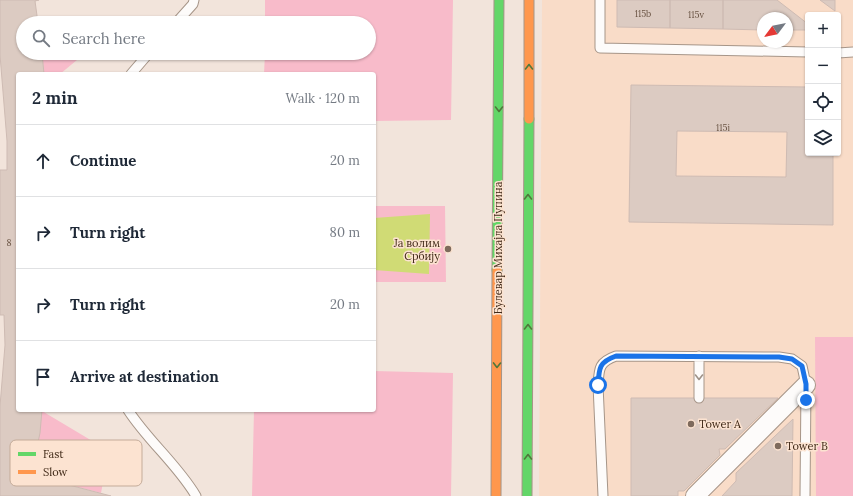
<!DOCTYPE html>
<meta charset="utf-8">
<style>
body{margin:0;font-family:Lora,serif;background:#f2f2f3;color:#1f2937}
.controls{position:absolute;right:12px;top:12px;display:grid;overflow:hidden;border-radius:4px;box-shadow:0 1px 3px #0004}
.controls button{width:36px;height:36px;display:grid;place-items:center;padding:0;border:0;border-bottom:1px solid #e0e1e3;background:#fff;color:#1f2937;font:20px sans-serif}
.compass{position:absolute;left:757px;top:12px;width:36px;height:36px;border-radius:50%;background:#fff;box-shadow:0 1px 3px #0004;rotate:238deg}
.stop{position:absolute;width:12px;height:12px;margin:-9px;border:3px solid #1a73e8;border-radius:50%;background:#fff}
.stop.end{background:#1a73e8;border-color:#fff;box-shadow:0 1px 4px #0008}
.list{margin:0;padding:0;list-style:none}
h2{display:flex;justify-content:space-between;align-items:center;height:52px;margin:0;padding:0 16px;font-size:17px}
h2 small{font-size:13px;font-weight:400;color:#747a83}
.list li{display:grid;grid-template-columns:26px 1fr auto;gap:12px;align-items:center;box-sizing:border-box;height:72px;padding:0 16px;border-top:1px solid #e0e1e3}
.list b{display:block;font-size:15px;white-space:nowrap}
.list em{font-size:13px;font-style:normal;color:#747a83}
.icon{flex:none;width:22px;height:22px;fill:none;stroke:currentColor;stroke-width:2;stroke-linecap:round;stroke-linejoin:round}
.map{position:relative;flex:none;width:853px;height:496px;overflow:hidden}
.search{position:absolute;background:#fff;box-shadow:0 1px 3px #0004;left:16px;top:16px;width:360px;height:44px;display:flex;align-items:center;gap:10px;box-sizing:border-box;padding:0 14px;border-radius:22px;color:#747a83;font-size:15px}
.panel{position:absolute;background:#fff;box-shadow:0 1px 3px #0004;left:16px;top:72px;width:360px;height:340px;border-radius:4px}
.map>svg:first-child{display:block}
.built{fill:#f9dcc8;fill-rule:evenodd}
.green{fill:#f8bbca}
.water{fill:#d0db75}
.building{fill:#dccbc2;stroke:#cebbb3;fill-rule:evenodd}
.lines{fill:none;stroke-linecap:round;stroke-linejoin:round}
.lane-casing{stroke:#a69588;stroke-width:11}
.street-casing{stroke:#a69588;stroke-width:20}
.fast-casing{stroke:#a69588;stroke-width:11}
.slow-casing{stroke:#a69588;stroke-width:11}
.lane{stroke:#fdfbfa;stroke-width:9}
.street{stroke:#fdfbfa;stroke-width:18}
.fast{stroke:#63d668;stroke-width:9}
.slow{stroke:#ff974d;stroke-width:9}
.oneway{stroke:#50773b}
.oneway2{stroke:#9e9288}
.route{stroke:#1a73e8;stroke-width:5}
.poi-dot{fill:#7e6a5c;stroke:#fce3d1;stroke-width:1.5}
.labels{text-anchor:middle;dominant-baseline:central;stroke-width:3;stroke-linejoin:round;paint-order:stroke}
.number-label{font-size:9px;fill:#6a5444}
.poi-label{font-size:11px;fill:#402917;stroke:#fce3d1;text-anchor:start}
.street-label{font-size:11px;fill:#402917;stroke:#fce3d1}
.key{fill:#fce3d1;stroke:#c4ab99;stroke-width:1}
.key-label{font-size:11px;fill:#402917}
</style>
<div class="map">
<svg width="853" height="496" viewBox="0 0 853 496">
<rect width="100%" height="100%" fill="#f2e4db"/>
<!-- built -->
<path class="built" d="M542,0H853V496H539ZM808,15H838V153H808ZM763,18H787V42H763Z"/>
<!-- green -->
<path class="green" d="M265,0H453L451,120L374,121V74H264L265,53H369V23H265Z
M42,53H72L77,60L60,74H44Z
M374,206H445L446,282H374Z
M815,337H853V496H816Z
M374,371L453,373L451,496H252L254,410H374Z
M42,411L109,451L101,493L31,475Z"/>
<!-- water -->
<path class="water" d="M430,214L429,274L374,270V218Z"/>
<!-- building -->
<path class="building" d="M0,0H39L35,1L38,23H23V53H42L44,74H18V410H42L40,433L31,475L111,496H0V406L5,345L4,315H0V170H7V141L0,55Z
M617,0H670V28L617,27Z
M670,0H723V29L670,28Z
M723,0H777L808,24V30H787V18H763V30L723,29Z
M820,0H835V11Z
M631,85L808,87V153H833V225L629,222ZM677,131L787,132L786,177L676,176Z
M631,398H778L725,449H719L720,455L684,491H678V496H631Z
M793,419L792,496H722L736,481V473Z"/>
<g class="lines">
<defs>
<path id="lane" d="M600,0V48L808,52
M176,23L193,4L194,0
M838,53L853,52
M131,74L149,53
M699,398V356
M128,410C148,441 177,464 196,496
M603,496L598,385C599,368 599,362 616,356L779,357L792,359L802,366L806,385L805,496"/>
<path id="street" d="M695,496L806,385"/>
<path id="fast" d="M497,270L499,0
M527,496L529,119"/>
<path id="slow" d="M529,119V0
M496,496L497,270"/>
</defs>
<!-- lane casing -->
<use href="#lane" class="lane-casing"/>
<!-- street casing -->
<use href="#street" class="street-casing"/>
<!-- fast casing -->
<use href="#fast" class="fast-casing"/>
<!-- slow casing -->
<use href="#slow" class="slow-casing"/>
<!-- lane -->
<use href="#lane" class="lane"/>
<!-- street -->
<use href="#street" class="street"/>
<!-- fast -->
<use href="#fast" class="fast"/>
<!-- slow -->
<use href="#slow" class="slow"/>
</g>
<!-- one-way arrows -->
<defs><path id="oneway-chevron" d="M-2-3.5L2.5 0L-2 3.5" fill="none" stroke-width="1.6" stroke-linecap="round" stroke-linejoin="round"/></defs>
<g class="oneway">
<use href="#oneway-chevron" transform="translate(529 67) rotate(-90)"/>
<use href="#oneway-chevron" transform="translate(499 109) rotate(90)"/>
<use href="#oneway-chevron" transform="translate(528 197) rotate(-90)"/>
<use href="#oneway-chevron" transform="translate(528 327) rotate(-90)"/>
<use href="#oneway-chevron" transform="translate(497 365) rotate(91)"/>
<use href="#oneway-chevron" transform="translate(528 457) rotate(-90)"/>
</g>
<use class="oneway2" href="#oneway-chevron" transform="translate(699 377) rotate(90)"/>
<g class="lines">
<!-- route -->
<path class="route" d="M598,385C599,368 599,362 616,356L779,357L792,359L802,366L806,384V400"/>
</g>
<!-- markers -->
<g class="poi-dot">
<circle cx="448" cy="249" r="4"/>
<circle cx="691" cy="424" r="4"/>
<circle cx="778" cy="446" r="4"/>
</g>
<g class="labels">
<!-- number labels -->
<g class="number-label">
<text x="643" y="13">115b</text>
<text x="696" y="14">115v</text>
<text x="723" y="127">115i</text>
<text x="9" y="242">8</text>
</g>
<!-- poi labels -->
<g class="poi-label">
<text x="440" y="243" text-anchor="end">Ја волим<tspan x="440" dy="13">Србију</tspan></text>
<text x="699" y="424">Tower A</text>
<text x="786" y="446">Tower B</text>
</g>
<!-- street labels -->
<g class="street-label">
<text transform="translate(498 248) rotate(-90)">Булевар Михајла Пупина</text>
</g>
</g>
<!-- legend -->
<rect x="10" y="440" width="132" height="46" rx="6" class="key"/>
<rect x="18" y="452" width="18" height="4" fill="#63d668"/>
<rect x="18" y="470" width="18" height="4" fill="#ff974d"/>
<g class="key-label">
<text x="43" y="458">Fast</text>
<text x="43" y="476">Slow</text>
</g>
</svg>
<div class="controls">
<button>+</button>
<button>−</button>
<button><svg class="icon" aria-label="locate" viewBox="0 0 24 24"><circle cx="12" cy="12" r="6"/><path d="M12 2v4M12 18v4M2 12h4M18 12h4"/></svg></button>
<button><svg class="icon" aria-label="layers" viewBox="0 0 24 24"><path d="M12 4l9 5-9 5-9-5zM3 14l9 5 9-5"/></svg></button>
</div>
<svg class="compass" viewBox="-18 -18 36 36"><path d="M0-13l5 13h-10z" fill="#e53935"/><path d="M0 13l5-13h-10z" fill="#747a83"/></svg>
<div class="stop" style="left:598px;top:385px"></div>
<div class="stop end" style="left:806px;top:400px"></div>
<div class="search"><svg class="icon" aria-label="search" viewBox="0 0 24 24"><circle cx="10" cy="10" r="6"/><path d="M15 15l6 6"/></svg>Search here</div>
<section class="panel">
<h2>2 min<small>Walk · 120 m</small></h2>
<ul class="list">
<li><svg class="icon" aria-label="ahead" viewBox="0 0 24 24"><path d="M12 20V5M6 11l6-6 6 6"/></svg><div><b>Continue</b></div><em>20 m</em></li>
<li><svg class="icon" aria-label="right" viewBox="0 0 24 24"><path d="M7 20v-9h11M14 6l5 5-5 5"/></svg><div><b>Turn right</b></div><em>80 m</em></li>
<li><svg class="icon" aria-label="right" viewBox="0 0 24 24"><path d="M7 20v-9h11M14 6l5 5-5 5"/></svg><div><b>Turn right</b></div><em>20 m</em></li>
<li><svg class="icon" aria-label="arrive" viewBox="0 0 24 24"><path d="M6 21V4h12l-3 4 3 4H6"/></svg><div><b>Arrive at destination</b></div></li>
</ul>
</section>
</div>
